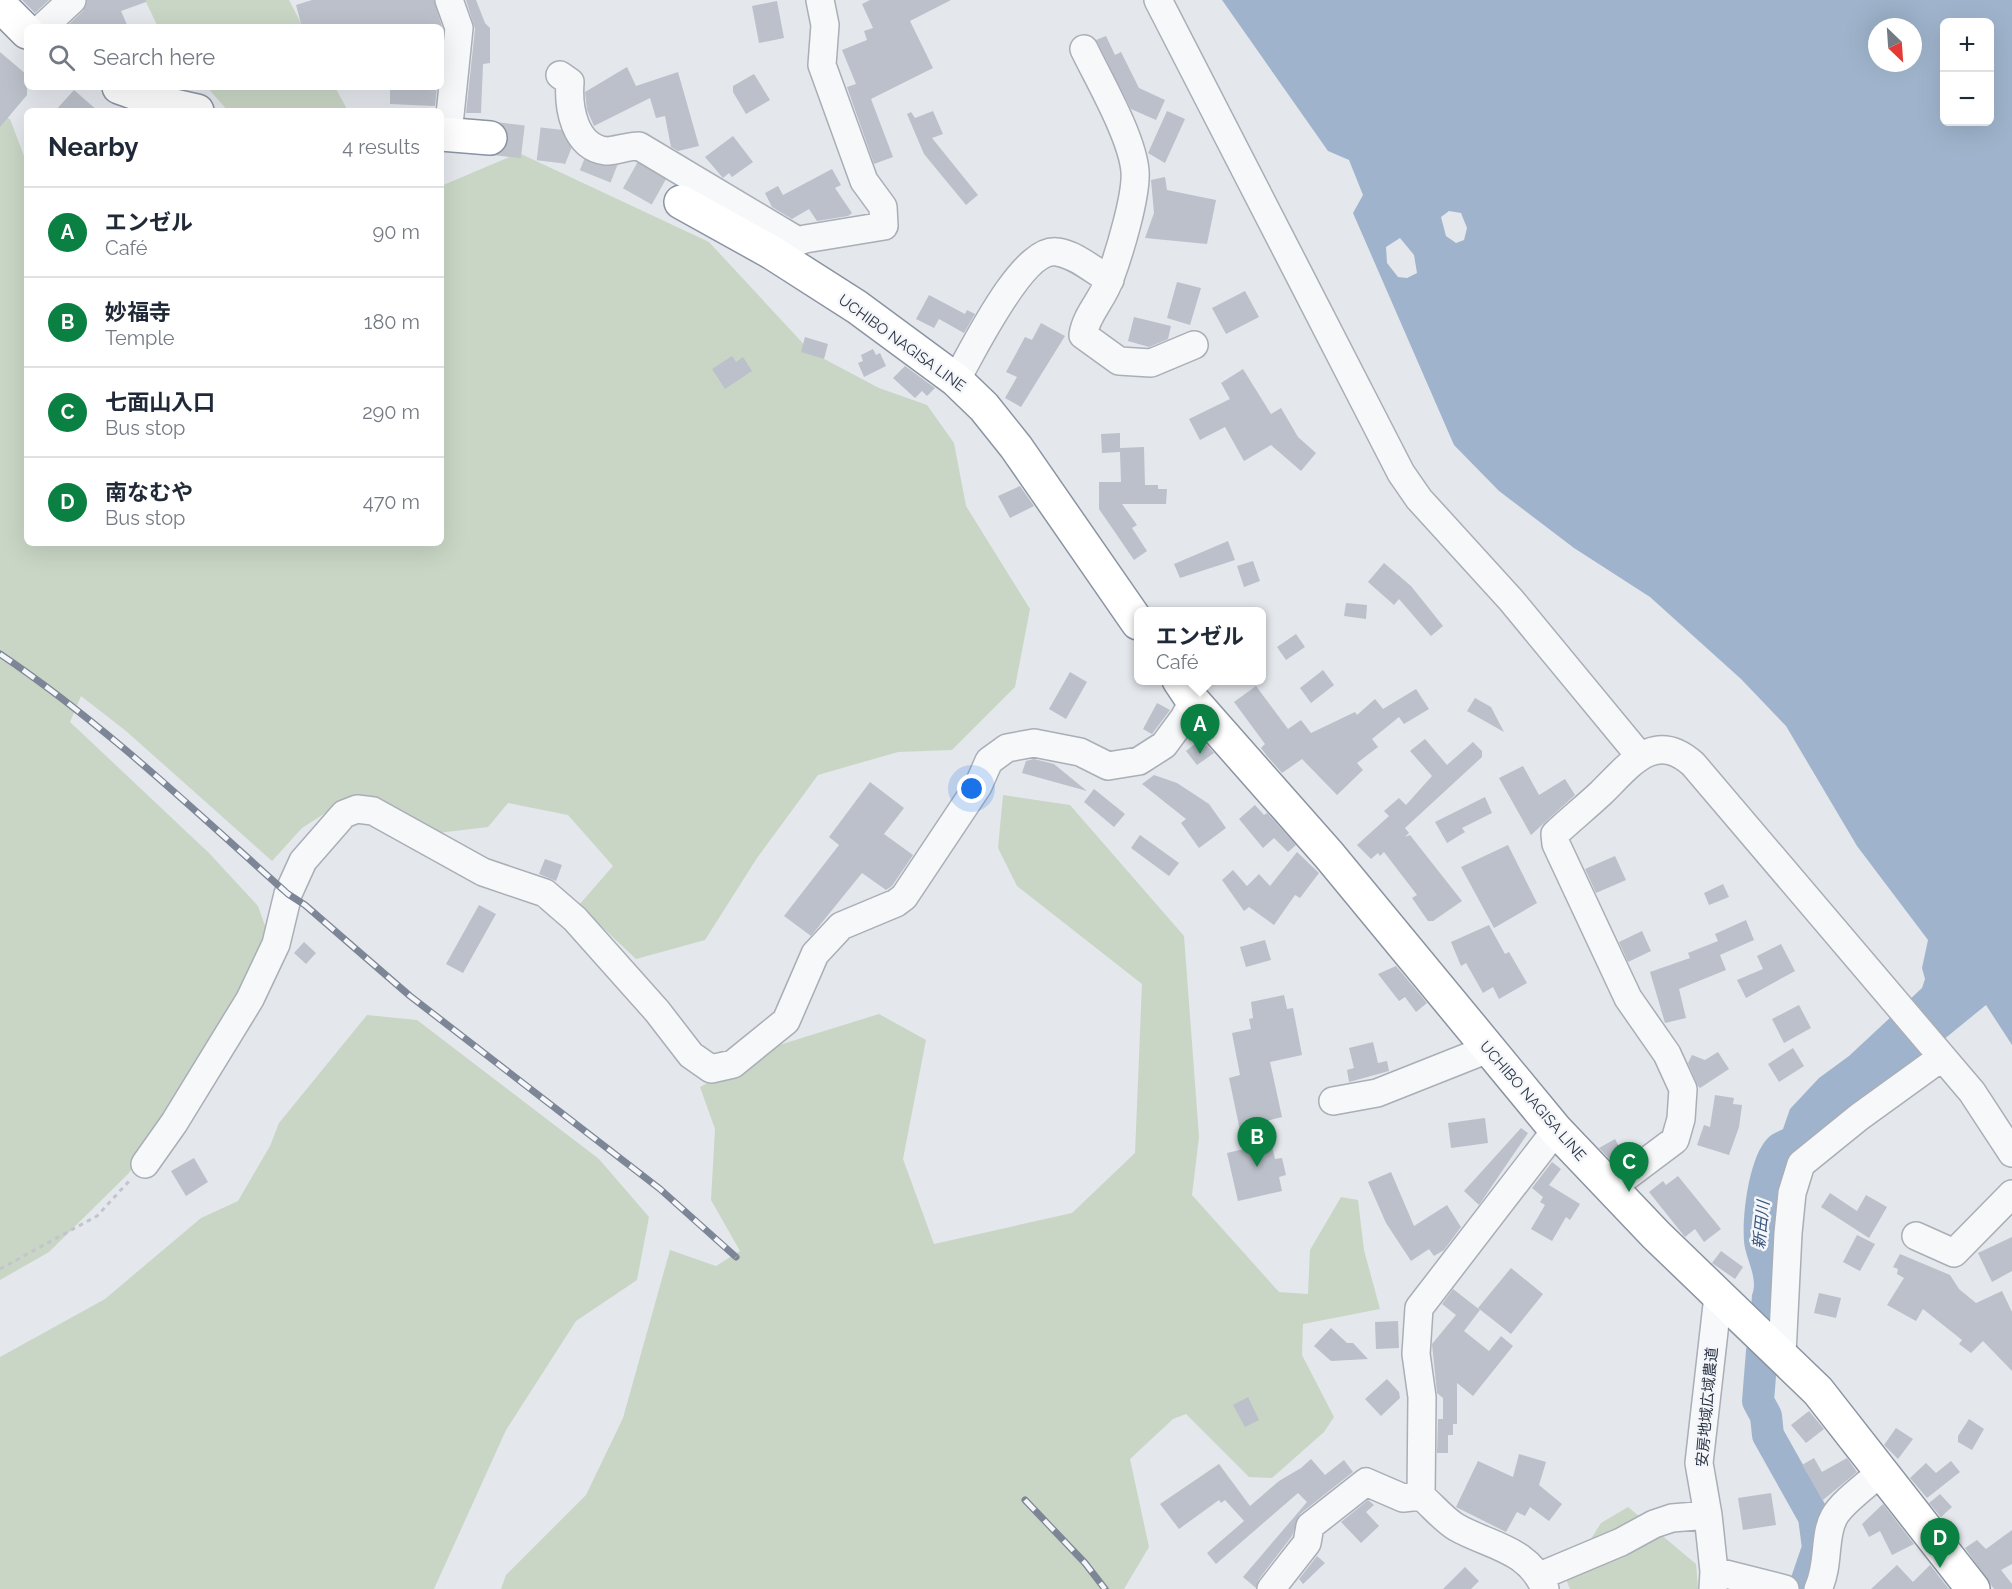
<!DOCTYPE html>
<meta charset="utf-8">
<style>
body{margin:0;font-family:Raleway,"Noto Sans JP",sans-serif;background:#f2f2f3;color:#1f2937}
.controls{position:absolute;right:18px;top:18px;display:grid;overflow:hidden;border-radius:9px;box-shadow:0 6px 24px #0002}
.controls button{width:54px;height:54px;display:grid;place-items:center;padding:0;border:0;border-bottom:2px solid #e0e1e3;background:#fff;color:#1f2937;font:30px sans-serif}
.compass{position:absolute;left:1868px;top:18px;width:54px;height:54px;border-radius:50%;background:#fff;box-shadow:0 6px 24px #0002;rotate:155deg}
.you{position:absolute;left:972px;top:789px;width:21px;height:21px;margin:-15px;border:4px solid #fff;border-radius:50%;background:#1a73e8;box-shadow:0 0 0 9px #1a73e833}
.badge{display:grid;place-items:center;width:39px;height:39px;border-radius:50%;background:#0b8043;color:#fff;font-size:20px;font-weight:700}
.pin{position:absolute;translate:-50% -50px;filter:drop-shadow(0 2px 3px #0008)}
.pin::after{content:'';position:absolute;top:32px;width:21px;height:18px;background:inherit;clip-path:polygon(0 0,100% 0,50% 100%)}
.popup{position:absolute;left:1134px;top:607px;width:132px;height:78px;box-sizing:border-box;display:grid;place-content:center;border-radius:9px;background:#fff;filter:drop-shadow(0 2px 4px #0005);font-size:20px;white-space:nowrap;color:#747a83}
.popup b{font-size:22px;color:#1f2937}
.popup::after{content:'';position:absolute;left:50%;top:100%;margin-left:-12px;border:12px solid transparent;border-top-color:#fff}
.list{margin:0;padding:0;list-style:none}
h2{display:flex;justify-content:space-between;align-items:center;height:78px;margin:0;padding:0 24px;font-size:26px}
h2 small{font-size:20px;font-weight:400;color:#747a83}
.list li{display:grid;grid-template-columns:39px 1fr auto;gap:18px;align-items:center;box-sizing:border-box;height:90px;padding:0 24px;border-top:2px solid #e0e1e3}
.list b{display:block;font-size:22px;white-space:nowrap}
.list p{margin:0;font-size:20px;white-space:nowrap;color:#747a83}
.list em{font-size:20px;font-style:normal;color:#747a83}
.icon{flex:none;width:33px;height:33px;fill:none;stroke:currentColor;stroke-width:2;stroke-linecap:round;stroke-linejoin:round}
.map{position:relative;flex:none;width:2012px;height:1589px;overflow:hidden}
.search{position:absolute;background:#fff;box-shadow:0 6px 24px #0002;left:24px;top:24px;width:420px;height:66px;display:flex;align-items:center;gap:15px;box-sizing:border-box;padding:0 21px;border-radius:9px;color:#747a83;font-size:22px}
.panel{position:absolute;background:#fff;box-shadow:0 6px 24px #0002;left:24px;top:108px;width:420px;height:438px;border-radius:9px}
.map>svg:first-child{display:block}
.green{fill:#c9d6c5}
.water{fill:#9fb4cc;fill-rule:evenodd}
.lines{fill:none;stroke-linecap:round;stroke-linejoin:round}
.river{stroke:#9fb4cc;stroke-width:32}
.building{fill:#bbc0ca}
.highway-tunnel{stroke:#bfc3cb;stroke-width:33;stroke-dasharray:33 16;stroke-linecap:butt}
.minor-casing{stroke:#a9aeb7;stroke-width:30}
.highway-casing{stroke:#8b94a3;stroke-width:36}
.path{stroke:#c2c5cb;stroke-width:3;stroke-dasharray:4.5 4.5;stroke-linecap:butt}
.minor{stroke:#f7f8fa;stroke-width:27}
.highway{stroke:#fff;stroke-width:33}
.rail-casing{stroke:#7d8696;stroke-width:7}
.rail{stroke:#f4f6f9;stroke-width:4.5;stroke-dasharray:14;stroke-linecap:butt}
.labels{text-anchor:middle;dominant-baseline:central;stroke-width:5;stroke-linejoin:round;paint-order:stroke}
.street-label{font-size:15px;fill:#2b3445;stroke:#f4f6f9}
.water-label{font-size:16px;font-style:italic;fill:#34527a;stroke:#f4f6f9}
</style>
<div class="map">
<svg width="2012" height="1589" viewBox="0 0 2012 1589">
<rect width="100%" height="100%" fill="#e4e7ec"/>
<!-- green -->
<path class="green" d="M145,0H289L303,27H158Z
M207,87H335L348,111H228Z
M0,115L10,119L27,164V543H441V186L519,153L709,242L811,352L879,388L927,405L954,443L966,506L1030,609L1015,687L952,750L898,752L818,775L757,858L705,940L636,959L579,905L613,866L568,815L508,803L488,827L429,834L344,801L302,828L272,861L126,731L81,696L70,722L209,853L258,906L277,959L164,1128L128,1174L49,1252L0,1280Z
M1003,795L1070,805L1184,936L1199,1137L1192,1195L1279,1292L1308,1294L1310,1250L1341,1197L1358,1200L1364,1250L1380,1309L1303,1324L1302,1355L1334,1417L1324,1432L1272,1478L1249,1477L1186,1414L1173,1419L1130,1459L1149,1547L1124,1589H501L506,1575L586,1495L623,1418L670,1250L716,1266L740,1251L711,1200L715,1129L700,1087L776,1046L879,1014L926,1040L903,1159L934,1244L1072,1213L1135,1153L1142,984L1017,886L998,848Z
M367,1015L417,1020L599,1159L649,1217L637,1280L576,1321L506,1430L434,1589H0V1357L105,1299L201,1218L238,1201L270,1146L279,1123Z
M1628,1507L1696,1564L1698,1589H1570L1566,1579L1601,1523Z"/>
<!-- water -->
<path class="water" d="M1222,0H2012V1045L1986,1005L1813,1146L1762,1395H1753L1748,1353L1752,1295C1759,1278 1745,1258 1744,1241C1742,1215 1749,1158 1767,1139C1771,1134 1778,1132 1783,1129L1790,1109L1819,1078L1849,1056L1922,988L1925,979L1922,968L1928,940L1857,846L1786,726L1741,679L1650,597L1574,548L1499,491L1454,445L1353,213L1363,195L1349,160L1328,151ZM1944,22H1990V122H1944ZM1877,27H1913V63H1877ZM1449,211L1461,213L1467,228L1464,240L1456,243L1446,236L1441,217ZM1400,238L1414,255L1417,273L1407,278L1398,277L1387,263L1386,247Z"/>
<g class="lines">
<!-- river -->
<path class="river" d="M1762,1351L1758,1401L1766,1416L1768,1435L1814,1517L1818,1548L1804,1589"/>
</g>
<!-- building -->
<path class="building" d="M22,0H49L35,13Z
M87,0H146V2L121,11L128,27H66L83,11Z
M312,0H434L443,30L441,49V27H302L296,5Z
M466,0H476L485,23L490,28V63L483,64L481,113H466L475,29Z
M870,0H951L910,21L933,68L871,99L893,157L874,164L847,87L856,84L842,50L867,40L864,31L873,28L862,4Z
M777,1L784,38L759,43L752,6Z
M1106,36L1115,55L1121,52L1139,88L1165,100L1156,120L1131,109L1096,40Z
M0,52L27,75V95L0,127Z
M627,67L636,86L678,72L699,146L678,151L671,147L665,116L656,118L650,98L594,126L587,110L585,92Z
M754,74L770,100L746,114L733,92V86Z
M390,87H437L435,106L390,104Z
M74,90L98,111H55Z
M933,111L943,134L932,138L978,195L966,205L924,154L907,114L911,112L915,118Z
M1167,111L1185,119L1165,163L1148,153Z
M733,136L753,162L732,177L729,173L723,178L705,157Z
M832,169L841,185L835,188L852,213L848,216L817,221L809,209L792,219L772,207L765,193L778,186L783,195Z
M1165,177L1167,190L1216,200L1207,244L1145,238L1154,213L1151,180Z
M1177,282L1201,288L1190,325L1167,318Z
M1245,291L1259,317L1226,334L1212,308Z
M929,295L965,314L967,310L975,314L964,333L939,319L934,328L916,319Z
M1134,317L1171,326L1168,339L1149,347L1128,341Z
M1041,323L1065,336L1021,407L1005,398L1017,377L1006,372L1025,337L1032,340Z
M805,337L828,344L824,359L801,352Z
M873,349L876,355L880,353L886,366L864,377L858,363L863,361L861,355Z
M732,356L736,362L743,357L752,371L725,389L712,369Z
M905,366L935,388L927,396L922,391L915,398L893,378Z
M1243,369L1271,414L1281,408L1298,437L1316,453L1301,471L1271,445L1244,461L1225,427L1200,440L1189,419L1230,399L1221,383Z
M1120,433V448L1144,447L1145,485H1158V489H1167L1166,504H1122L1137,525L1132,528L1147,551L1134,560L1099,509V482H1121L1120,452L1102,453L1101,434Z
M1020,486L1034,506L1010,518L998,496Z
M1228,541L1235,560L1180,578L1174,564Z
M1253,561L1260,581L1244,587L1237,566Z
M1384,563L1411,586L1443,626L1431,636L1399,599L1394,605L1368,582Z
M1346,603L1367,605L1366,619L1344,616Z
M1296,634L1305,647L1286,660L1277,647Z
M1323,670L1334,685L1311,703L1300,688Z
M1070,672L1087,682L1066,719L1049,709Z
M1256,686L1288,729L1301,720L1311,733L1355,712L1357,715L1375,699L1383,709L1416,689L1429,709L1404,724L1399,717L1372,739L1378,747L1357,763L1363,770L1337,795L1302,759L1282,773L1267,756L1261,748L1265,744L1234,702Z
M1475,698L1491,707L1504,732L1467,711Z
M1157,703L1170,710L1152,734L1143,729Z
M1201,739L1214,753L1197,765L1186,751Z
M1425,739L1447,765L1473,742L1482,751V757L1405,828L1409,833L1405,837L1410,835L1462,901L1433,921H1428L1412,898L1417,895L1384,852L1380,856L1378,853L1371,859L1357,845L1389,816L1384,811L1399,798L1406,805L1432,776L1410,751Z
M1034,759L1054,764L1087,791L1022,773L1026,761Z
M1523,766L1539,795L1565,779L1575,795L1531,835L1499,778Z
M1154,775L1177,783L1209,804L1226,828L1199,848L1181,823L1186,819L1142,784Z
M870,782L904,808L884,834L913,855L892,886L886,890L862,873L811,936L784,916L839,845L829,837Z
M1094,789L1125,814L1114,827L1084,802Z
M1485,797L1492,813L1462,828L1465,832L1447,843L1435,822Z
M1255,805L1264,815L1267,813L1296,845L1288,852L1274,838L1263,848L1239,819Z
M1140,835L1179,863L1169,876L1131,848Z
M1508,845L1537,903L1494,928L1461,867Z
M1297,852L1319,873L1300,898L1295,895L1274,925L1249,907L1244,911L1222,880L1233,870L1247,886L1259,874L1270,886Z
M1615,856L1626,880L1596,893L1585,869Z
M545,859L562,865L556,881L539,874Z
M1723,884L1729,897L1709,905L1704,893Z
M479,905L496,914L463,973L446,964Z
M1746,920L1754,940L1720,955L1726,970L1679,989L1686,1018L1665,1023L1650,972L1690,958L1688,953L1718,941L1715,934Z
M1489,925L1505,954L1509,952L1527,983L1499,999L1493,987L1483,993L1466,963L1461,966L1451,942Z
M1642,931L1651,951L1628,962L1619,942Z
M1265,940L1271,960L1246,967L1240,947Z
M304,942L316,953L306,964L294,953Z
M1781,944L1795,971L1746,998L1737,980L1763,969L1757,956Z
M1396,966L1427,1003L1416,1012L1405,997L1399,1001L1378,974Z
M1284,995L1287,1009L1293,1008L1302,1055L1270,1062L1282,1117L1266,1121L1275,1159L1282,1158L1286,1175L1279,1177L1282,1191L1238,1201L1227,1153L1244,1149L1229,1078L1240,1075L1232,1033L1251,1029L1249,1019L1253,1018L1251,1002Z
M1799,1005L1811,1028L1784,1043L1772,1019Z
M1373,1042L1378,1063L1387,1061L1389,1071L1349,1082L1347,1070L1354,1068L1349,1048Z
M1793,1048L1804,1066L1779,1082L1768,1064Z
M1718,1052L1729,1069L1700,1088L1698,1086L1688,1063L1692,1055L1705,1060Z
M1715,1095L1734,1098L1733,1104L1742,1105L1739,1127L1729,1155L1697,1145L1704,1125L1710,1127Z
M1485,1118L1488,1143L1451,1148L1448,1123Z
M1521,1128L1528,1133L1479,1205L1464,1191Z
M1615,1139L1625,1158L1614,1164L1599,1148Z
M194,1158L208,1182L186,1196L171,1171Z
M1552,1162L1561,1169L1549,1185L1580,1204L1570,1220L1566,1217L1552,1241L1531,1229L1545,1205L1540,1202L1543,1197L1532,1188Z
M1391,1172L1414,1226L1447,1205L1461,1227L1444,1250L1434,1256L1429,1249L1411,1261L1386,1223L1368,1182Z
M1678,1176L1721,1229L1704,1242L1695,1229L1685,1237L1649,1192L1663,1181L1666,1185Z
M1830,1193L1857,1211L1866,1195L1887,1207L1869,1238L1821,1207Z
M1857,1235L1875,1244L1860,1271L1843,1262Z
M2012,1237V1271L1992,1282L1978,1253Z
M1721,1251L1743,1267L1735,1279L1712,1263Z
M1900,1254L1950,1275L1959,1289L1976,1303L2002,1291L2012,1312V1371L1983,1341L1971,1353L1959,1344L1962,1340L1923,1309L1916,1321L1887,1305L1904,1278L1897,1274L1898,1269L1893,1267Z
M1511,1268L1543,1294L1511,1334L1478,1308Z
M1453,1289L1480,1310L1464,1331L1489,1351L1501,1336L1513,1346L1473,1396L1457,1383V1424H1453V1435H1448V1453H1437L1438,1419H1443V1398L1437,1393L1432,1344L1456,1315L1442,1304Z
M1819,1293L1841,1298L1836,1318L1814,1313Z
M1398,1321L1399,1348L1376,1349L1375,1322Z
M1331,1328L1347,1343H1353L1368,1359L1331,1361L1314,1346Z
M1387,1379L1399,1392L1400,1398L1381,1416L1365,1399Z
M1248,1397L1259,1420L1245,1427L1233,1405Z
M1809,1411L1824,1429L1806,1443L1791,1425Z
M1969,1419L1984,1429L1972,1450L1958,1442V1436Z
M1896,1428L1913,1439L1898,1459L1884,1445Z
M1519,1454L1546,1462L1539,1485L1562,1504L1549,1521L1530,1507L1525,1516L1517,1512L1506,1532L1456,1507L1478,1461L1513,1477Z
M1814,1458L1822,1472L1847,1458L1857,1472L1823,1500L1802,1465Z
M1311,1459L1325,1475L1344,1460L1353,1472L1300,1514L1292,1536L1259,1579L1256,1588L1243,1577L1307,1502L1298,1493L1216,1564L1207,1553L1244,1521L1225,1500L1221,1503L1219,1500L1179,1529L1160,1504L1219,1464L1250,1506L1279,1481L1301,1468Z
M1951,1461L1960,1472L1927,1498L1910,1478L1926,1463L1936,1473Z
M1771,1493L1776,1525L1743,1530L1738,1498Z
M1940,1494L1952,1507L1941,1517L1929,1503Z
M1368,1500L1374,1505L1366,1512L1379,1526L1361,1543L1341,1522Z
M1883,1504L1914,1544L1892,1555L1880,1531L1869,1537L1862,1524Z
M2012,1530V1564L2001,1570L2012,1584V1589H1994L1965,1548L1977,1540L1986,1549Z
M1317,1556L1325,1563L1303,1584L1299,1579Z
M1897,1565L1913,1582L1930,1565L1949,1589H1871Z
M1465,1567L1479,1581L1471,1589H1443Z"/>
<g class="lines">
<!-- highway-tunnel -->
<path class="highway-tunnel" d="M490,138L566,147L624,170L681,202"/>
<defs>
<path id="minor" d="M1158,0L1401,473L1419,499L1511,600L1639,755
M43,27L72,0
M1084,49C1100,82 1132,137 1135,171C1137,195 1119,254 1110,278C1104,298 1086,314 1083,335L1119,361L1151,363L1194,345
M560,75L570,82C568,107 574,147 606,151C614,151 629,146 639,146L798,241
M448,134L459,28L449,0
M771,252L805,239L884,226L883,207L864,181L822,65L825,25L820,0
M956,380C972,353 1022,247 1057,252C1075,254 1094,271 1110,280
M1333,1101L1377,1093L1488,1049
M145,1164L174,1123L250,999L276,944L288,894L303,861L344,814L357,809L373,811L483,872L545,893L575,919L657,1011L691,1055L711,1069L733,1064L786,1021L815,954L841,926L896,903L904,897L978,786L989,761L1007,748L1034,743L1080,752L1108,766L1139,761L1164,745L1184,718L1193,701
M1611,1188L1675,1140L1681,1119L1683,1089L1667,1054L1628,998L1556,844L1555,834C1570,820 1586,807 1601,793C1629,766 1654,729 1693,764L1972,1092L2012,1153
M1916,1236L1954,1253L2012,1194
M1782,1354L1788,1233L1792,1193L1801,1164L1859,1117L1942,1057
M1714,1571L1785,1589
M1540,1576L1621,1542L1654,1524L1672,1518L1708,1515
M1271,1589L1307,1543L1310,1526L1366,1482L1403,1498L1421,1496
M1545,1589C1528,1548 1489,1546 1456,1527C1443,1519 1432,1505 1421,1496L1422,1397L1416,1354L1419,1308L1556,1130
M1713,1589L1714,1571L1708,1515L1699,1463L1718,1296
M1818,1589C1830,1564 1823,1537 1834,1517C1841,1503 1869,1483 1881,1472"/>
<path id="highway" d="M0,5L27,32
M119,87L166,104L197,111
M441,134L490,138
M681,202L771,252L857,307L956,380L984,407L1016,447L1138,623
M1179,680L1193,701L1329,855L1556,1130L1656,1235L1818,1391L1973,1589"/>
</defs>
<!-- minor casing -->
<use href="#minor" class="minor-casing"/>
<!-- highway casing -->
<use href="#highway" class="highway-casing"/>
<!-- path -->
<path class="path" d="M0,1269L97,1216L131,1179"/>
<!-- minor -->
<use href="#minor" class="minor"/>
<!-- highway -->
<use href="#highway" class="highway"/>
<defs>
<path id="rail" d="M0,654C104,724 195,811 288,894L305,905L410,996L660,1189L736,1257
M1025,1500L1085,1563L1105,1589"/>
</defs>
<!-- rail casing -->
<use href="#rail" class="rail-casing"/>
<!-- rail -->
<use href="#rail" class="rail"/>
</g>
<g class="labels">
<!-- street labels -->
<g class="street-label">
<text transform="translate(902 343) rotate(36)">UCHIBO NAGISA LINE</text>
<text transform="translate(1533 1101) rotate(49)">UCHIBO NAGISA LINE</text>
<text transform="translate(1707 1407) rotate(-85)">安房地域広域農道</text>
</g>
<!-- water labels -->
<g class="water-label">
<text transform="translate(1761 1225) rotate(-84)">新田川</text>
</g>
</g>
</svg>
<div class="controls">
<button>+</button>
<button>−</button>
</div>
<svg class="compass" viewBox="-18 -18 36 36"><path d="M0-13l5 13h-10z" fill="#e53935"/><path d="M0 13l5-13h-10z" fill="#747a83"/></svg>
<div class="you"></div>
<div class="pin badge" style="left:1200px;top:754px">A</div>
<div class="popup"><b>エンゼル</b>Café</div>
<div class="pin badge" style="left:1257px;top:1167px">B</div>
<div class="pin badge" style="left:1629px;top:1192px">C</div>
<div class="pin badge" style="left:1940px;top:1568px">D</div>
<div class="search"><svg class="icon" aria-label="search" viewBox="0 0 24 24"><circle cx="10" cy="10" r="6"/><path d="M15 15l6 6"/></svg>Search here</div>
<section class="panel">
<h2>Nearby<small>4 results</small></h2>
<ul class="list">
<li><span class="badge">A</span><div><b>エンゼル</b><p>Café</p></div><em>90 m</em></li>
<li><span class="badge">B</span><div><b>妙福寺</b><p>Temple</p></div><em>180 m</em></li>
<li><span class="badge">C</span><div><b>七面山入口</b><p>Bus stop</p></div><em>290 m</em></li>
<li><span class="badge">D</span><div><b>南なむや</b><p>Bus stop</p></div><em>470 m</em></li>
</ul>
</section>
</div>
